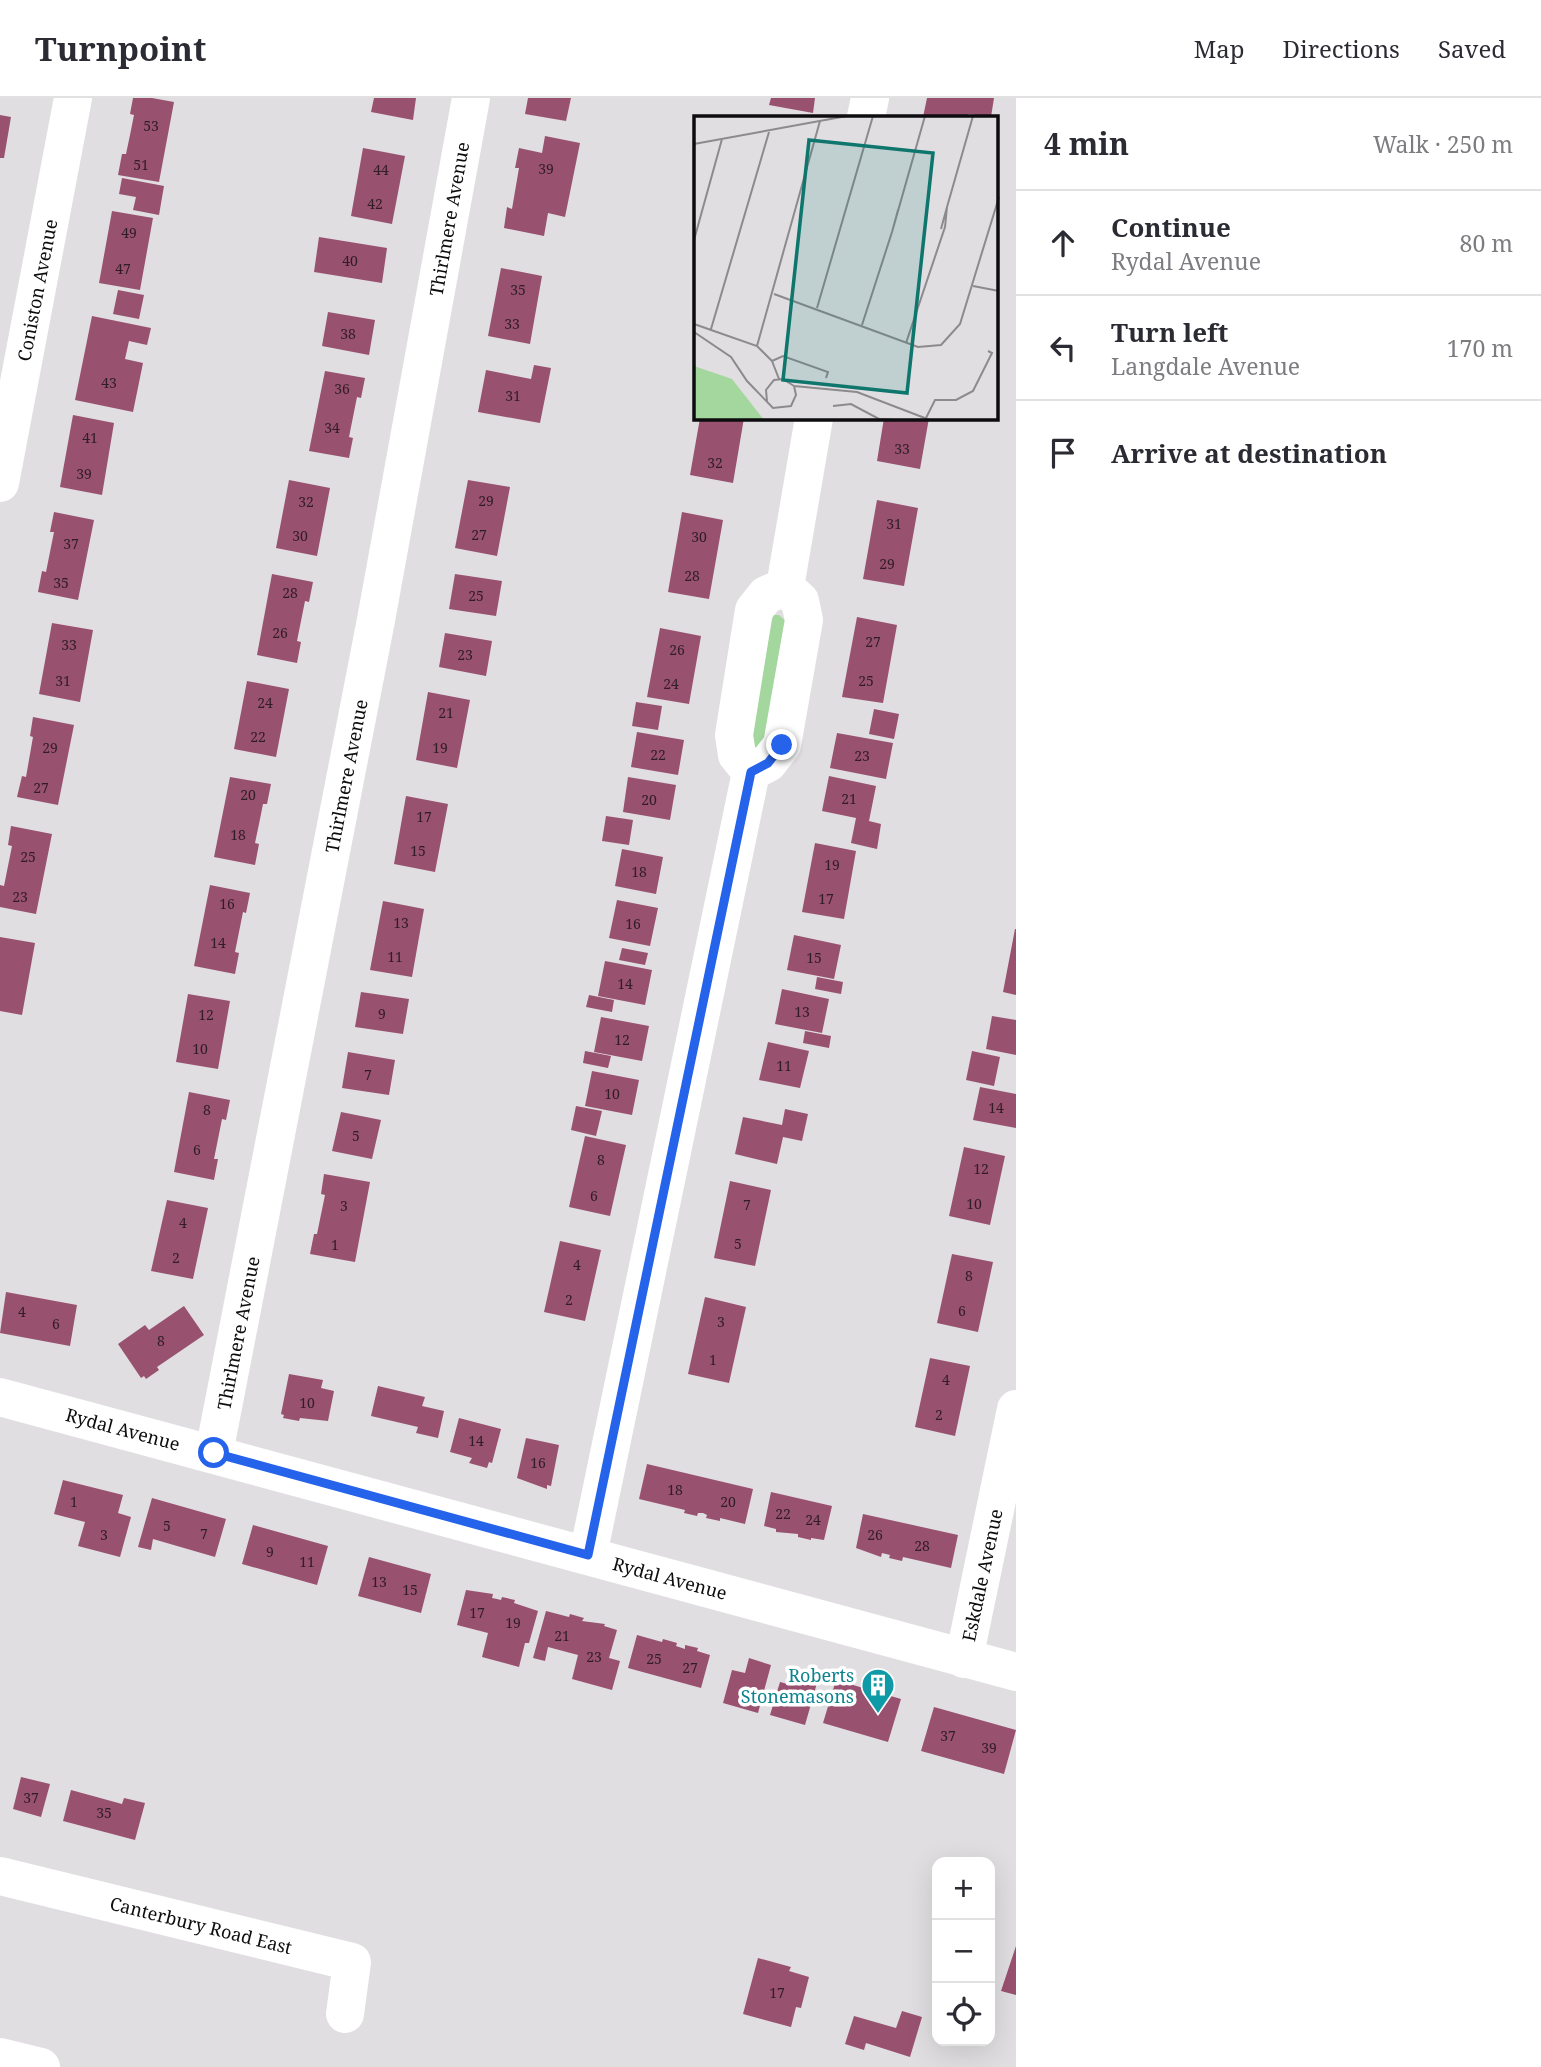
<!DOCTYPE html>
<meta charset="utf-8">
<style>
body{margin:0;font-family:"Noto Serif",serif;background:#f2f2f3;color:#2b2b33}
.controls{position:absolute;right:21px;bottom:21px;display:grid;overflow:hidden;border-radius:14px;box-shadow:0 7px 28px #0002}
.controls button{width:63px;height:63px;display:grid;place-items:center;padding:0;border:0;border-bottom:2px solid #e1e1e2;background:#fff;color:#2b2b33;font:35px sans-serif}
.stop{position:absolute;width:21px;height:21px;margin:-16px;border:5px solid #2563eb;border-radius:50%;background:#fff}
.stop.end{background:#2563eb;border-color:#fff;box-shadow:0 2px 7px #0008}
.list{margin:0;padding:0;list-style:none}
h2{display:flex;justify-content:space-between;align-items:center;height:91px;margin:0;padding:0 28px;font-size:30px}
h2 small{font-size:23px;font-weight:400;color:#7c7c81}
.list li{display:grid;grid-template-columns:46px 1fr auto;gap:21px;align-items:center;box-sizing:border-box;height:105px;padding:0 28px;border-top:2px solid #e1e1e2}
.list b{display:block;font-size:26px;white-space:nowrap}
.list p{margin:0;font-size:23px;white-space:nowrap;color:#7c7c81}
.list em{font-size:23px;font-style:normal;color:#7c7c81}
.icon{flex:none;width:38px;height:38px;fill:none;stroke:currentColor;stroke-width:2;stroke-linecap:round;stroke-linejoin:round}
.map{position:relative;flex:none;width:1016px;height:1969px;overflow:hidden}
header{display:flex;align-items:center;gap:42px;box-sizing:border-box;height:98px;padding:0 35px;background:#fff;border-bottom:2px solid #e1e1e2}
header strong{font-size:33px}
nav{display:flex;gap:38px;margin-inline-start:auto;font-size:24px}
main{display:flex}
aside{flex:1;background:#fff}
.map>svg:first-child{display:block}
.green{fill:#a3d79d}
.building{fill:#995170}
.lines{fill:none;stroke-linecap:round;stroke-linejoin:round}
.minor{stroke:#fff;stroke-width:38}
.highway{stroke:#fff;stroke-width:38}
.route{stroke:#2563eb;stroke-width:9}
.labels{text-anchor:middle;dominant-baseline:central;stroke-width:7;stroke-linejoin:round;paint-order:stroke}
.number-label{font-size:14px;fill:#301d26}
.street-label{font-size:18px;fill:#0d0c0e;stroke:#fff}
.culture-label{font-size:18px;fill:#0d838f;stroke:#fff;text-anchor:end}
.inset-road{fill:none;stroke:#8c8a8d;stroke-width:2}
.view{fill:#0f766e;fill-opacity:0.15;stroke:#0f766e;stroke-width:3.5}
.inset-edge{fill:none;stroke:#0d0c0e;stroke-width:3.5}
</style>
<header>
<strong>Turnpoint</strong>
<nav><a>Map</a><a>Directions</a><a>Saved</a></nav>
</header>
<main>
<div class="map">
<svg width="1016" height="1969" viewBox="0 0 1016 1969">
<rect width="100%" height="100%" fill="#e0dee1"/>
<!-- green -->
<path class="green" d="M773,517H779L787,524L769,645L761,652L749,649Z"/>
<!-- building -->
<path class="building" d="M133,0H152L174,4L159,84L118,77L122,56H126L130,37L134,17L130,16Z
M374,0H416L413,22L371,14Z
M528,0H571L566,23L525,16Z
M771,0H815L813,15L769,7Z
M927,0H994L991,19L968,16L967,19H923Z
M0,17L11,19L4,60H0Z
M545,38L580,45L565,119L548,115L544,138L504,130L507,109L512,111L519,70H515L519,50L542,55Z
M363,50L405,58L392,126L351,118Z
M122,80L164,88L159,117L133,112L136,99L119,96Z
M112,113L153,120L140,192L99,185Z
M319,139L387,150L382,185L314,174Z
M501,170L542,178L530,246L488,238Z
M118,192L144,197L139,221L113,216Z
M328,214L375,222L369,257L322,248Z
M92,218L151,230L147,247L129,243L125,261L143,265L133,314L75,302Z
M534,267L551,270L540,325L478,314L486,272L531,281Z
M325,273L365,280L361,300L357,299L349,339L353,340L349,360L309,353Z
M73,317L114,325L102,397L60,389Z
M700,320H744L733,385L690,377Z
M884,320H929L920,371L877,363Z
M289,382L330,390L317,458L276,450Z
M468,382L510,389L497,458L455,450Z
M877,402L918,410L904,488L863,481Z
M54,414L94,422L78,502L38,494L42,473L46,474L54,434H50Z
M682,414L723,422L709,501L668,494Z
M272,476L313,484L309,504L305,503L297,543L301,544L297,565L257,557Z
M455,476L502,483L496,518L449,511Z
M857,519L897,527L883,605L842,599Z
M52,525L93,532L80,604L39,596Z
M660,530L701,538L689,606L647,599Z
M445,535L492,543L486,578L439,569Z
M247,583L289,591L276,659L234,651Z
M428,594L470,602L457,670L416,662Z
M636,604L662,608L658,632L632,628Z
M874,611L899,616L894,641L869,636Z
M33,619L74,627L58,707L17,699L22,678L26,679L33,639L30,638Z
M637,634L684,642L678,677L631,669Z
M837,635L893,645L886,681L830,670Z
M829,678L876,688L869,723L881,726L877,751L851,745L856,720L822,713Z
M230,679L271,686L267,706H263L259,726L255,745L259,746L255,767L214,759Z
M628,679L676,687L670,722L623,714Z
M406,698L448,706L435,774L394,766Z
M606,718L633,722L629,747L602,743Z
M11,728L52,736L36,816L0,809V787L4,788L12,748L8,747Z
M815,745L856,753L844,821L802,814Z
M622,751L663,759L656,796L615,788Z
M210,787L250,795L246,815L243,814L235,854L239,855L235,876L194,868Z
M617,802L658,810L650,848L609,840Z
M383,803L424,811L412,879L370,872Z
M1015,831H1016V897L1003,894Z
M794,837L841,847L834,881L787,872Z
M0,839L35,845L22,917L0,913Z
M622,850L648,855L645,867L619,862Z
M605,863L652,872L645,907L598,898Z
M817,879L843,884L841,896L815,891Z
M782,891L829,901L822,935L775,926Z
M361,894L409,901L403,936L355,929Z
M188,896L230,903L218,971L176,964Z
M589,897L614,902L612,914L586,909Z
M992,918L1016,922V957L986,951Z
M601,919L649,928L642,963L594,954Z
M805,933L831,938L829,950L803,945Z
M768,944L809,953L800,990L759,982Z
M585,953L611,958L608,970L583,965Z
M972,953L1000,959L994,988L966,982Z
M348,954L395,962L389,997L342,990Z
M592,973L639,982L632,1017L585,1008Z
M980,989L1016,996V1030L973,1022Z
M189,994L230,1002L226,1022L222,1021L214,1061H218L214,1082L174,1074Z
M576,1008L602,1013L596,1038L571,1032Z
M785,1011L808,1016L802,1043L783,1039L777,1066L735,1056L743,1019L782,1027Z
M341,1014L381,1022L372,1061L332,1053Z
M585,1038L626,1047L610,1118L569,1109Z
M964,1049L1005,1058L990,1127L949,1118Z
M324,1076L370,1084L355,1164L310,1156L314,1136H317L325,1097L321,1096Z
M730,1083L771,1092L755,1168L714,1160Z
M167,1102L208,1110L193,1181L151,1173Z
M560,1143L601,1152L585,1223L544,1214Z
M952,1156L993,1164L978,1234L937,1225Z
M6,1194L77,1207L70,1248L0,1235Z
M705,1199L746,1209L729,1285L688,1276Z
M184,1208L204,1237L157,1269L159,1272L146,1281L144,1278L141,1280L118,1246L145,1227L149,1232Z
M930,1260L970,1268L955,1338L915,1329Z
M289,1276L323,1282L321,1290L334,1293L328,1323L300,1320L299,1323L283,1320L284,1317L281,1316Z
M378,1288L425,1299L422,1308L444,1313L438,1340L416,1335L418,1329L371,1318Z
M459,1320L501,1331L492,1365L489,1364L487,1370L469,1365L472,1360L450,1354Z
M526,1340L559,1347L551,1388L547,1387V1391L517,1380Z
M647,1366L753,1391L745,1426L720,1420V1423L706,1420L707,1417L703,1415H698L697,1418L684,1415L685,1412L639,1401Z
M63,1382L123,1397L118,1415L131,1419L120,1459L78,1448L85,1424L54,1416Z
M771,1394L832,1408L824,1442L811,1440V1442L798,1439V1436L776,1434V1431L764,1428Z
M152,1400L226,1421L215,1459L153,1441L151,1452L138,1449Z
M863,1416L958,1437L951,1470L903,1459L902,1463L889,1460L890,1457L882,1455L881,1459L856,1450Z
M253,1427L328,1448L317,1487L242,1466Z
M369,1459L431,1476L421,1515L358,1498Z
M466,1492L493,1496L492,1500L497,1501L501,1502L502,1499L515,1502L514,1505L538,1513L529,1545H525L519,1569L482,1559L488,1535L457,1527Z
M546,1513L569,1519L570,1516L584,1520L582,1523L605,1526L604,1528L617,1532L609,1560L620,1563L612,1592L572,1581L578,1557L548,1549L545,1563L533,1560Z
M637,1537L662,1544L663,1541L677,1545L676,1548L685,1551V1547L698,1550L697,1553L710,1557L701,1590L628,1570Z
M749,1560L771,1567L758,1615L723,1605L732,1572L745,1575Z
M796,1572L819,1578L805,1627L770,1617L780,1584L792,1587Z
M836,1582L901,1601L888,1644L823,1625Z
M934,1609L1016,1632L1004,1676L921,1653Z
M21,1679L50,1686L41,1719L13,1711Z
M71,1692L122,1706L124,1700L145,1705L135,1742L63,1723Z
M1016,1848V1897L1001,1893Z
M758,1860L791,1869L789,1873L809,1879L801,1910L796,1909L791,1929L743,1916Z
M902,1913L922,1919L910,1959L866,1945L864,1952L845,1946L854,1918L896,1930Z"/>
<g class="lines">
<!-- minor -->
<path class="minor" d="M866,19L870,0
M0,385L73,0
M785,489L800,503L804,522L782,647L768,665L751,674L737,657L734,637L754,512L766,497Z
M785,489L814,320
M0,1299L1016,1574
M214,1355L376,522L471,0
M588,1457L751,674
M964,1561L1016,1311
M0,1778L352,1864L345,1916"/>
<!-- highway -->
<path class="highway" d="M0,1959L41,1969"/>
</g>
<g class="lines">
<!-- route -->
<path class="route" d="M214,1355L588,1457L751,674L768,665L782,647"/>
</g>
<!-- icons -->
<defs>
<symbol id="building-pin" viewBox="-11 -11 22 30"><path d="M0 17L-7.5 6A9.5 9.5 0 1 1 7.5 6Z" fill="#0f9aa8" stroke="#fff"/><path d="M-4-6H4V6H1V3H-1V6H-4ZM-2.5-4.3h1.7v1.8h-1.7ZM.8-4.3h1.7v1.8H.8ZM-2.5-1h1.7V.8h-1.7ZM.8-1h1.7V.8H.8Z" fill="#fff"/></symbol>
</defs>
<g fill-rule="evenodd">
<use href="#building-pin" x="859" y="1568" width="38" height="52"/>
</g>
<g class="labels">
<!-- number labels -->
<g class="number-label">
<text x="151" y="27">53</text>
<text x="141" y="66">51</text>
<text x="546" y="70">39</text>
<text x="381" y="71">44</text>
<text x="375" y="105">42</text>
<text x="129" y="134">49</text>
<text x="350" y="162">40</text>
<text x="123" y="170">47</text>
<text x="518" y="191">35</text>
<text x="512" y="225">33</text>
<text x="348" y="235">38</text>
<text x="109" y="284">43</text>
<text x="342" y="290">36</text>
<text x="513" y="297">31</text>
<text x="332" y="329">34</text>
<text x="90" y="339">41</text>
<text x="902" y="350">33</text>
<text x="715" y="364">32</text>
<text x="84" y="375">39</text>
<text x="486" y="402">29</text>
<text x="306" y="403">32</text>
<text x="894" y="425">31</text>
<text x="479" y="436">27</text>
<text x="300" y="437">30</text>
<text x="699" y="438">30</text>
<text x="71" y="445">37</text>
<text x="887" y="465">29</text>
<text x="692" y="477">28</text>
<text x="61" y="484">35</text>
<text x="290" y="494">28</text>
<text x="476" y="497">25</text>
<text x="280" y="534">26</text>
<text x="873" y="543">27</text>
<text x="69" y="546">33</text>
<text x="677" y="551">26</text>
<text x="465" y="556">23</text>
<text x="63" y="582">31</text>
<text x="866" y="582">25</text>
<text x="671" y="585">24</text>
<text x="265" y="604">24</text>
<text x="446" y="614">21</text>
<text x="258" y="638">22</text>
<text x="50" y="649">29</text>
<text x="440" y="649">19</text>
<text x="658" y="656">22</text>
<text x="862" y="657">23</text>
<text x="41" y="689">27</text>
<text x="248" y="696">20</text>
<text x="849" y="700">21</text>
<text x="649" y="701">20</text>
<text x="424" y="718">17</text>
<text x="238" y="736">18</text>
<text x="418" y="752">15</text>
<text x="28" y="758">25</text>
<text x="832" y="766">19</text>
<text x="639" y="773">18</text>
<text x="20" y="798">23</text>
<text x="826" y="800">17</text>
<text x="227" y="805">16</text>
<text x="401" y="824">13</text>
<text x="633" y="825">16</text>
<text x="218" y="844">14</text>
<text x="395" y="858">11</text>
<text x="814" y="859">15</text>
<text x="625" y="885">14</text>
<text x="802" y="913">13</text>
<text x="382" y="915">9</text>
<text x="206" y="916">12</text>
<text x="622" y="941">12</text>
<text x="200" y="950">10</text>
<text x="784" y="967">11</text>
<text x="368" y="976">7</text>
<text x="612" y="995">10</text>
<text x="996" y="1009">14</text>
<text x="207" y="1011">8</text>
<text x="356" y="1037">5</text>
<text x="197" y="1051">6</text>
<text x="601" y="1061">8</text>
<text x="981" y="1070">12</text>
<text x="594" y="1097">6</text>
<text x="974" y="1105">10</text>
<text x="747" y="1106">7</text>
<text x="344" y="1107">3</text>
<text x="183" y="1124">4</text>
<text x="738" y="1145">5</text>
<text x="335" y="1146">1</text>
<text x="176" y="1159">2</text>
<text x="577" y="1166">4</text>
<text x="969" y="1177">8</text>
<text x="569" y="1201">2</text>
<text x="962" y="1212">6</text>
<text x="22" y="1213">4</text>
<text x="721" y="1223">3</text>
<text x="56" y="1225">6</text>
<text x="161" y="1242">8</text>
<text x="713" y="1261">1</text>
<text x="946" y="1281">4</text>
<text x="307" y="1304">10</text>
<text x="939" y="1316">2</text>
<text x="476" y="1342">14</text>
<text x="538" y="1364">16</text>
<text x="675" y="1391">18</text>
<text x="74" y="1403">1</text>
<text x="728" y="1403">20</text>
<text x="783" y="1415">22</text>
<text x="813" y="1421">24</text>
<text x="167" y="1427">5</text>
<text x="204" y="1435">7</text>
<text x="104" y="1436">3</text>
<text x="875" y="1436">26</text>
<text x="922" y="1447">28</text>
<text x="270" y="1453">9</text>
<text x="307" y="1463">11</text>
<text x="379" y="1483">13</text>
<text x="410" y="1491">15</text>
<text x="477" y="1514">17</text>
<text x="513" y="1524">19</text>
<text x="562" y="1537">21</text>
<text x="594" y="1558">23</text>
<text x="654" y="1560">25</text>
<text x="690" y="1569">27</text>
<text x="948" y="1637">37</text>
<text x="989" y="1649">39</text>
<text x="31" y="1699">37</text>
<text x="104" y="1714">35</text>
<text x="777" y="1894">17</text>
</g>
<!-- street labels -->
<g class="street-label">
<text transform="translate(449 121) rotate(-80)">Thirlmere Avenue</text>
<text transform="translate(37 192) rotate(-79)">Coniston Avenue</text>
<text transform="translate(346 678) rotate(-79)">Thirlmere Avenue</text>
<text transform="translate(238 1235) rotate(-79)">Thirlmere Avenue</text>
<text transform="translate(123 1331) rotate(15)">Rydal Avenue</text>
<text transform="translate(982 1477) rotate(-78)">Eskdale Avenue</text>
<text transform="translate(670 1480) rotate(15)">Rydal Avenue</text>
<text transform="translate(201 1827) rotate(14)">Canterbury Road East</text>
</g>
<!-- culture labels -->
<g class="culture-label">
<text x="854" y="1577">Roberts<tspan x="854" dy="21">Stonemasons</tspan></text>
</g>
</g>
<!-- overview -->
<g transform="translate(694 18)">
<rect width="304" height="304" fill="#e0dee1"/>
<path d="M0,250L38,263L70,304H0Z" fill="#a3d79d"/>
<path class="inset-road" d="M0,28L153,0M253,91L279,0M204,94L198,116L231,0M0,124L28,23M279,170L305,175M80,178L224,231L247,229L266,208L305,81M123,192L179,0M0,208L63,230L78,245L85,263M168,209L198,116M17,213L75,16M0,216L37,241L53,265L79,292L97,290L102,279L100,270L89,263L80,264L72,274L73,285M212,227L251,111L253,91L247,113M63,230L126,5M78,245L89,240L134,256L132,262M100,270L163,276L236,304M139,290L157,288L185,303L203,304M232,302L241,284H262L279,275L298,237L294,235"/>
<path class="view" d="M115,24L239,37L213,277L89,264Z"/>
<rect width="304" height="304" class="inset-edge"/>
</g>
</svg>
<div class="controls">
<button>+</button>
<button>−</button>
<button><svg class="icon" aria-label="locate" viewBox="0 0 24 24"><circle cx="12" cy="12" r="6"/><path d="M12 2v4M12 18v4M2 12h4M18 12h4"/></svg></button>
</div>
<div class="stop" style="left:214px;top:1355px"></div>
<div class="stop end" style="left:782px;top:647px"></div>
</div>
<aside>
<h2>4 min<small>Walk · 250 m</small></h2>
<ul class="list">
<li><svg class="icon" aria-label="ahead" viewBox="0 0 24 24"><path d="M12 20V5M6 11l6-6 6 6"/></svg><div><b>Continue</b><p>Rydal Avenue</p></div><em>80 m</em></li>
<li><svg class="icon" aria-label="left" viewBox="0 0 24 24"><path d="M17 20v-9H6M10 6l-5 5 5 5"/></svg><div><b>Turn left</b><p>Langdale Avenue</p></div><em>170 m</em></li>
<li><svg class="icon" aria-label="arrive" viewBox="0 0 24 24"><path d="M6 21V4h12l-3 4 3 4H6"/></svg><div><b>Arrive at destination</b></div></li>
</ul>
</aside>
</main>
